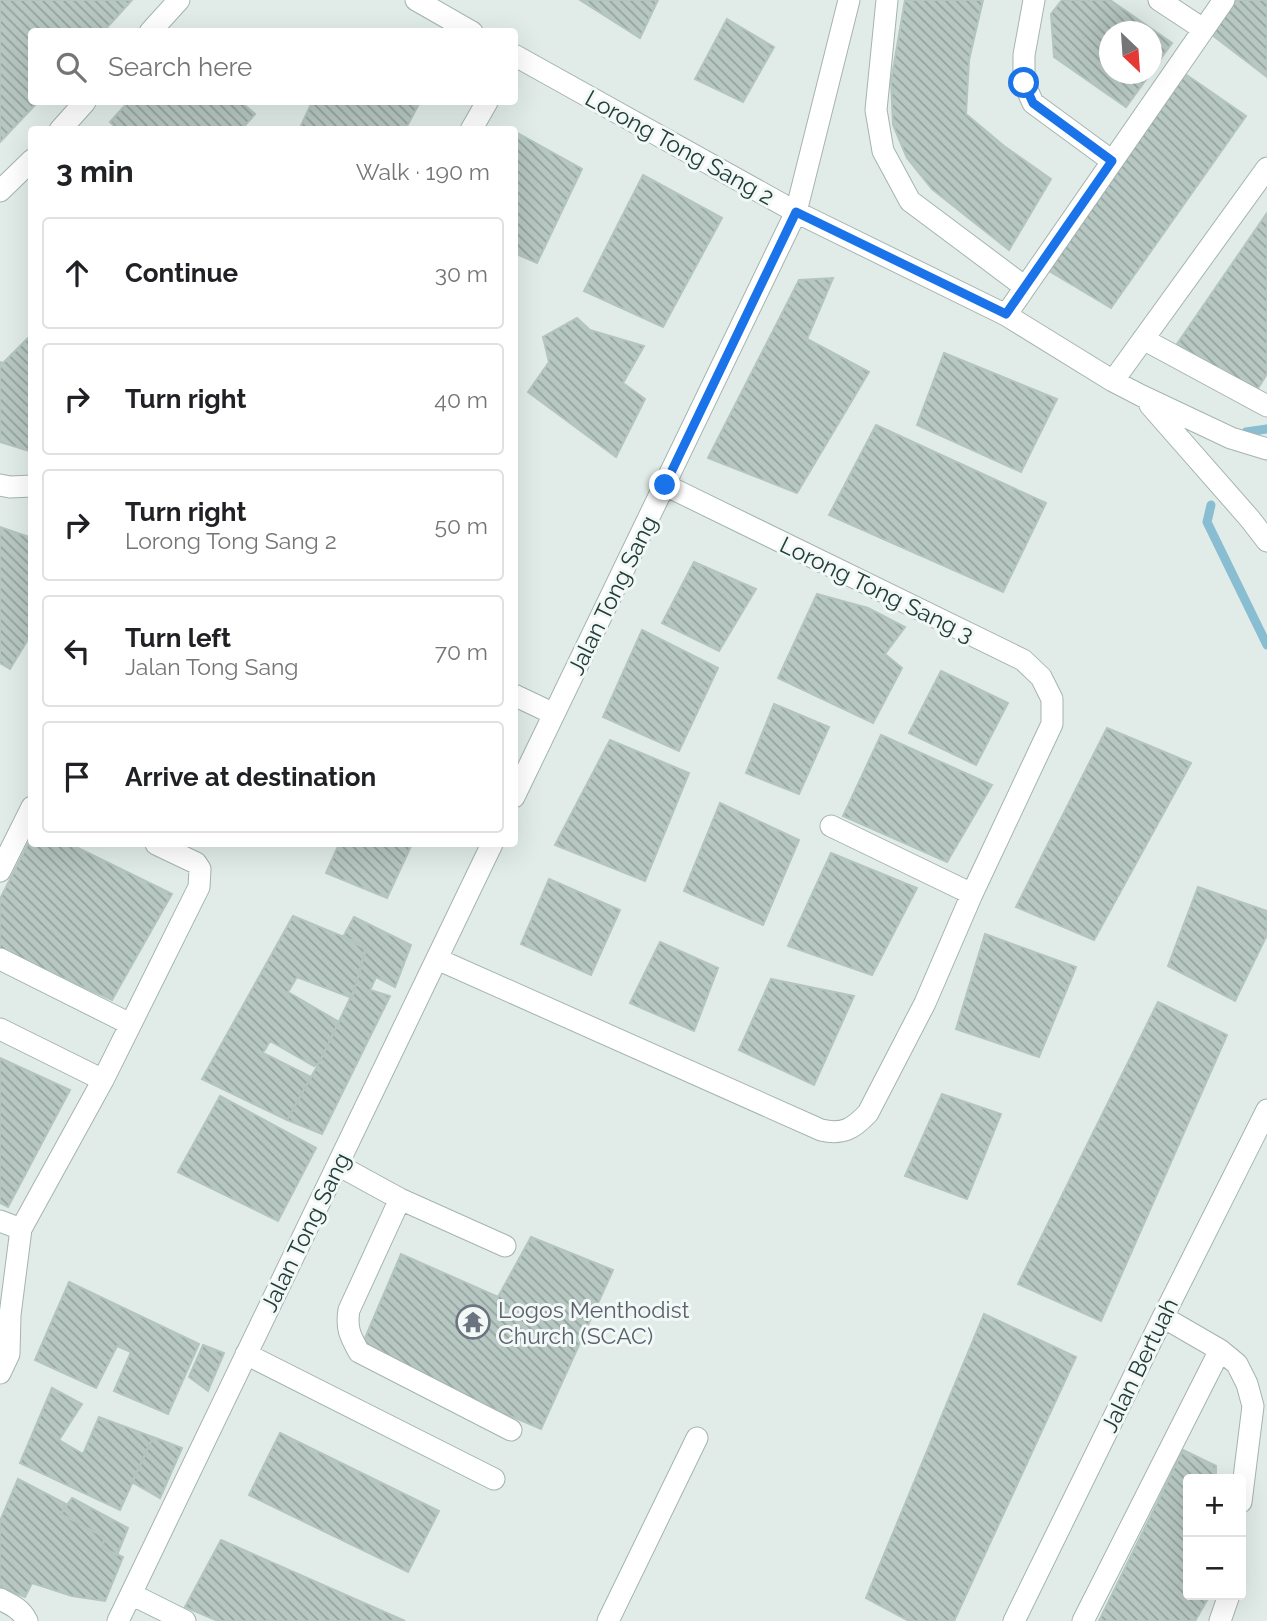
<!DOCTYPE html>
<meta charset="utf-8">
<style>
body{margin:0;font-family:Raleway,sans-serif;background:#f2f2f2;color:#202124}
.controls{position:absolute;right:21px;bottom:21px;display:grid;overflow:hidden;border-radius:7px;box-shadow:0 7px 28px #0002}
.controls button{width:63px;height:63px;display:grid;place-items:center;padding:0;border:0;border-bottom:2px solid #e0e0e0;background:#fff;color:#202124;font:35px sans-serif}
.compass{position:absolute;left:1099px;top:21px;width:63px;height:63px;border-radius:50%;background:#fff;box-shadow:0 7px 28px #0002;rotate:155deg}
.stop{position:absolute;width:21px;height:21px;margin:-16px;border:5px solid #1a73e8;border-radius:50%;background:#fff}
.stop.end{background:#1a73e8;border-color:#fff;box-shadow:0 2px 7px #0008}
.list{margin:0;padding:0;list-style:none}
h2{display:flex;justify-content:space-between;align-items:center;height:91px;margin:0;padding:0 28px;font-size:30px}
h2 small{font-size:23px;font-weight:400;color:#757577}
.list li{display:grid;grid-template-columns:46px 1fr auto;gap:21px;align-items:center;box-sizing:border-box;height:112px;margin:0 14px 14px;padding:0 14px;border:2px solid #e0e0e0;border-radius:7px}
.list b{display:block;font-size:26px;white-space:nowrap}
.list p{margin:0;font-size:23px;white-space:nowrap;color:#757577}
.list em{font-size:23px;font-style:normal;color:#757577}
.icon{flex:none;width:38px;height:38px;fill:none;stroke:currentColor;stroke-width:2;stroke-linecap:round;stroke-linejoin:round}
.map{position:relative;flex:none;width:1267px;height:1621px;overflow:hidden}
.search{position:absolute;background:#fff;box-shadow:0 7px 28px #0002;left:28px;top:28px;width:490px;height:77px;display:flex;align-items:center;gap:18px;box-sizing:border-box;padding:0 24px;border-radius:7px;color:#757577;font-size:26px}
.panel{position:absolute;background:#fff;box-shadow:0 7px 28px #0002;left:28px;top:126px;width:490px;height:721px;border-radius:7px}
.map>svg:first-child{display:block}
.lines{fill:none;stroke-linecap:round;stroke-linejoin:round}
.stream{stroke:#89bdd1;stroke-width:9}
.building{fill:url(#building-back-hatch);stroke:#b4c5c0;stroke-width:2}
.minor-casing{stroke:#a4b4b0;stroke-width:23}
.minor{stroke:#fff;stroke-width:21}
.route{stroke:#1a73e8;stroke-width:9}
.labels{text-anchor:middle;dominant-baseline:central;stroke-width:6;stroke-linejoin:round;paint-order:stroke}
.street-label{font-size:23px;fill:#223d39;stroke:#f2f8f6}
.worship-label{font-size:23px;fill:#5b616d;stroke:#f2f8f6;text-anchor:start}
</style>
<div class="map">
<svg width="1267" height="1621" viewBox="0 0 1267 1621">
<defs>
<pattern id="building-back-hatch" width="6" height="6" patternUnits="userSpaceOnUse" patternTransform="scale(1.75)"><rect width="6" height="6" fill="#b7c7c2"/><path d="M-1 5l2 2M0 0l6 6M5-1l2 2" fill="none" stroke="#94a39f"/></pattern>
</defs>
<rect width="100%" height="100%" fill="#e1ece8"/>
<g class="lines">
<!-- stream -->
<path class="stream" d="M1246,432L1267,429
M1211,505L1207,522L1267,645"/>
</g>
<!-- building -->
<path class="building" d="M0,0H132L103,32H32V102H38L0,142Z
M580,0H658L640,38Z
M905,0H983L969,60L966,114L1004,146L1051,179L1009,250L932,189L907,158L893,125L891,81Z
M1062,0H1110L1172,43L1152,71V32H1110V74H1150L1126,107L1054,57L1051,14Z
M1229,0H1267V77L1207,31Z
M727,19L774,47L743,102L695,79Z
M1178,69L1246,116L1111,308L1044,268Z
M128,102H241L255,114L241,130H118L110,122Z
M312,102H420L405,130H299Z
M514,131L582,169L537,263L514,253Z
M643,175L722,218L663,327L584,291Z
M1267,213V374L1255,393L1177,344Z
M833,278L807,339L869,372L797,493L708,458L799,280Z
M577,318L590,330L644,346L623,383L645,399L616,457L528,392L549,362L543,337Z
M32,334V452L0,442V362L3,363Z
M944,353L1057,399L1021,472L917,425Z
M876,425L1046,503L1003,592L829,515Z
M0,527L32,538V633L10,669L0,663Z
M694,562L756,589L719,651L662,623Z
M817,594L868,608L905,627L885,654L902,668L873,723L778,678Z
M642,630L718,668L679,751L603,717Z
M941,671L1008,703L976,765L909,733Z
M774,704L829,727L799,794L746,773Z
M1107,728L1191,763L1094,940L1016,907Z
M881,735L992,785L947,862L843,816Z
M610,740L689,773L645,881L555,845Z
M720,803L799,840L763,925L684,891Z
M32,836V844H70L172,894L112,1000L0,950V899Z
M339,844H412L387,898L326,873Z
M831,853L917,888L872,975L788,946Z
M549,879L620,910L591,975L521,944Z
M1198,887L1267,911V935L1235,1001L1168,966Z
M293,916L366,946L352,998L297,977L288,992L339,1022L319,1063L314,1066L270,1041L263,1053L311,1077L287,1120L202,1079Z
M354,917L411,945L395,987L376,977L370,990L390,996L322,1134L287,1120L319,1063L355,988L366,949L343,937Z
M985,934L1076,967L1039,1057L956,1029Z
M660,942L718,968L694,1031L630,1003Z
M771,979L854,996L814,1085L739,1050Z
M1158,1002L1227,1035L1101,1321L1018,1284Z
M0,1058L70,1090L8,1207L0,1203Z
M942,1094L1001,1114L967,1199L905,1176Z
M220,1096L316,1148L278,1221L178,1172Z
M531,1237L613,1270L541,1429L359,1352L401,1254L498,1297Z
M69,1282L199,1344L168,1414L114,1391L131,1352L117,1346L96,1388L35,1360Z
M984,1314L1076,1357L954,1621H909L866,1598Z
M203,1345L224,1353L208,1391L189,1377Z
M52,1388L82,1404L59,1440L83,1454L99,1417L153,1437L120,1510L20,1463Z
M280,1433L439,1511L408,1572L249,1495Z
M153,1437L182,1448L160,1498L132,1482Z
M1183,1450L1216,1466V1479H1188V1595H1210L1195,1621H1099Z
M18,1479L66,1504L61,1514L104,1537L103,1548L123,1557L105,1601L72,1596L32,1583L25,1597L0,1587V1521Z
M72,1498L128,1528L117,1555L103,1548L104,1537L61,1514Z
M221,1540L405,1621H218L185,1607Z"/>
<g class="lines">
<defs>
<path id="minor" d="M416,0L472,32
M887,0L876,110L883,151L910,201L1025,287
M1034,0L1024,55V83L1033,103L1112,161
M1159,0L1203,29
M150,32L179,0
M514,55L796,212L1006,315L1113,381L1142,396L1231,438L1267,449
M60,130L85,102
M471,130L487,102
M0,191L32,160
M1006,315L1224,0
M1143,339L1267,406
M1113,381L1267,168
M1150,405L1250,519L1267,541
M0,485L10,487L32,486
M514,695L554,714
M514,797L796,212L849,0
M831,826L972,894
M0,871L32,807
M0,959L130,1024
M437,959L821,1130C843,1135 853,1129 868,1113L925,1003L972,894L1052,724V699L1041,677L1023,660L665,485
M0,1029L103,1080
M338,1165L400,1199L505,1246
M400,1199L349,1310C346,1328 350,1336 359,1352L511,1430
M0,1221L21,1229
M1163,1317L1220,1350L1237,1364L1247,1384L1253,1406L1241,1502
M246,1354L494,1479
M0,1373L9,1354L10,1315L21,1229L103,1080L199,887L200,869L196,863L156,844
M131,1594L185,1621
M0,1599C12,1605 21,1609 27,1621
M118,1621L492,844
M608,1621L697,1438
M1014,1621L1163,1317L1267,1110
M1083,1621L1220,1350
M1220,1621L1229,1595"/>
</defs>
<!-- minor casing -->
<use href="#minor" class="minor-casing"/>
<!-- minor -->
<use href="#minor" class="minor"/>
</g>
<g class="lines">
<!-- route -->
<path class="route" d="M665,485L796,212L1006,314L1112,161L1033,103L1024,83"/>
</g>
<!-- icons -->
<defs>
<symbol id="temple-ring" viewBox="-11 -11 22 22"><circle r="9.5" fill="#f2f8f6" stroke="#6b7280" stroke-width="1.5"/><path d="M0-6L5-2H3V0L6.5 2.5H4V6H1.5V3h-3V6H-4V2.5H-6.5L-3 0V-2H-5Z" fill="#6b7280"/></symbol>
</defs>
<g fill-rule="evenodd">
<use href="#temple-ring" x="454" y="1303" width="38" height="38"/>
</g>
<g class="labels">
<!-- street labels -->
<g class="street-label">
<text transform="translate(680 147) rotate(29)">Lorong Tong Sang 2</text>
<text transform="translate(877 589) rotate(26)">Lorong Tong Sang 3</text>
<text transform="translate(612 595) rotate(-64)">Jalan Tong Sang</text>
<text transform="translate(305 1232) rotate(-64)">Jalan Tong Sang</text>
<text transform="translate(1139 1365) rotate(-64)">Jalan Bertuah</text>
</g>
<!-- worship labels -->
<g class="worship-label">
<text x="498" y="1309">Logos Menthodist<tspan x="498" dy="26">Church (SCAC)</tspan></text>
</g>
</g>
</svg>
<div class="controls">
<button>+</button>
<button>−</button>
</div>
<svg class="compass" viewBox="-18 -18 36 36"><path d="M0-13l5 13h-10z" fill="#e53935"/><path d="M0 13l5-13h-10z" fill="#757577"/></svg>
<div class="stop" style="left:1024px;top:83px"></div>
<div class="stop end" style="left:665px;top:485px"></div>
<div class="search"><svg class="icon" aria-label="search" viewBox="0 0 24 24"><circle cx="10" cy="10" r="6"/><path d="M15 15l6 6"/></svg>Search here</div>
<section class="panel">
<h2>3 min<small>Walk · 190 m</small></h2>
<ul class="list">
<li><svg class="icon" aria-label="ahead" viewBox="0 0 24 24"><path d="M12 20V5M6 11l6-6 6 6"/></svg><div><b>Continue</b></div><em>30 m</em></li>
<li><svg class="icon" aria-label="right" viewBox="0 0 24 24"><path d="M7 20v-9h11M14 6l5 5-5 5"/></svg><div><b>Turn right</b></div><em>40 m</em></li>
<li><svg class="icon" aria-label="right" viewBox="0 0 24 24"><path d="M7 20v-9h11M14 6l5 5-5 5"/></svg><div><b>Turn right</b><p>Lorong Tong Sang 2</p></div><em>50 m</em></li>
<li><svg class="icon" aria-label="left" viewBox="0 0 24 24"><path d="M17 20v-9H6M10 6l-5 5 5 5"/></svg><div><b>Turn left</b><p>Jalan Tong Sang</p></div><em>70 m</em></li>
<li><svg class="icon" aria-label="arrive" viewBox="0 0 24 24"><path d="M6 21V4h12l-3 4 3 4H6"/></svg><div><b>Arrive at destination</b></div></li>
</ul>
</section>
</div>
